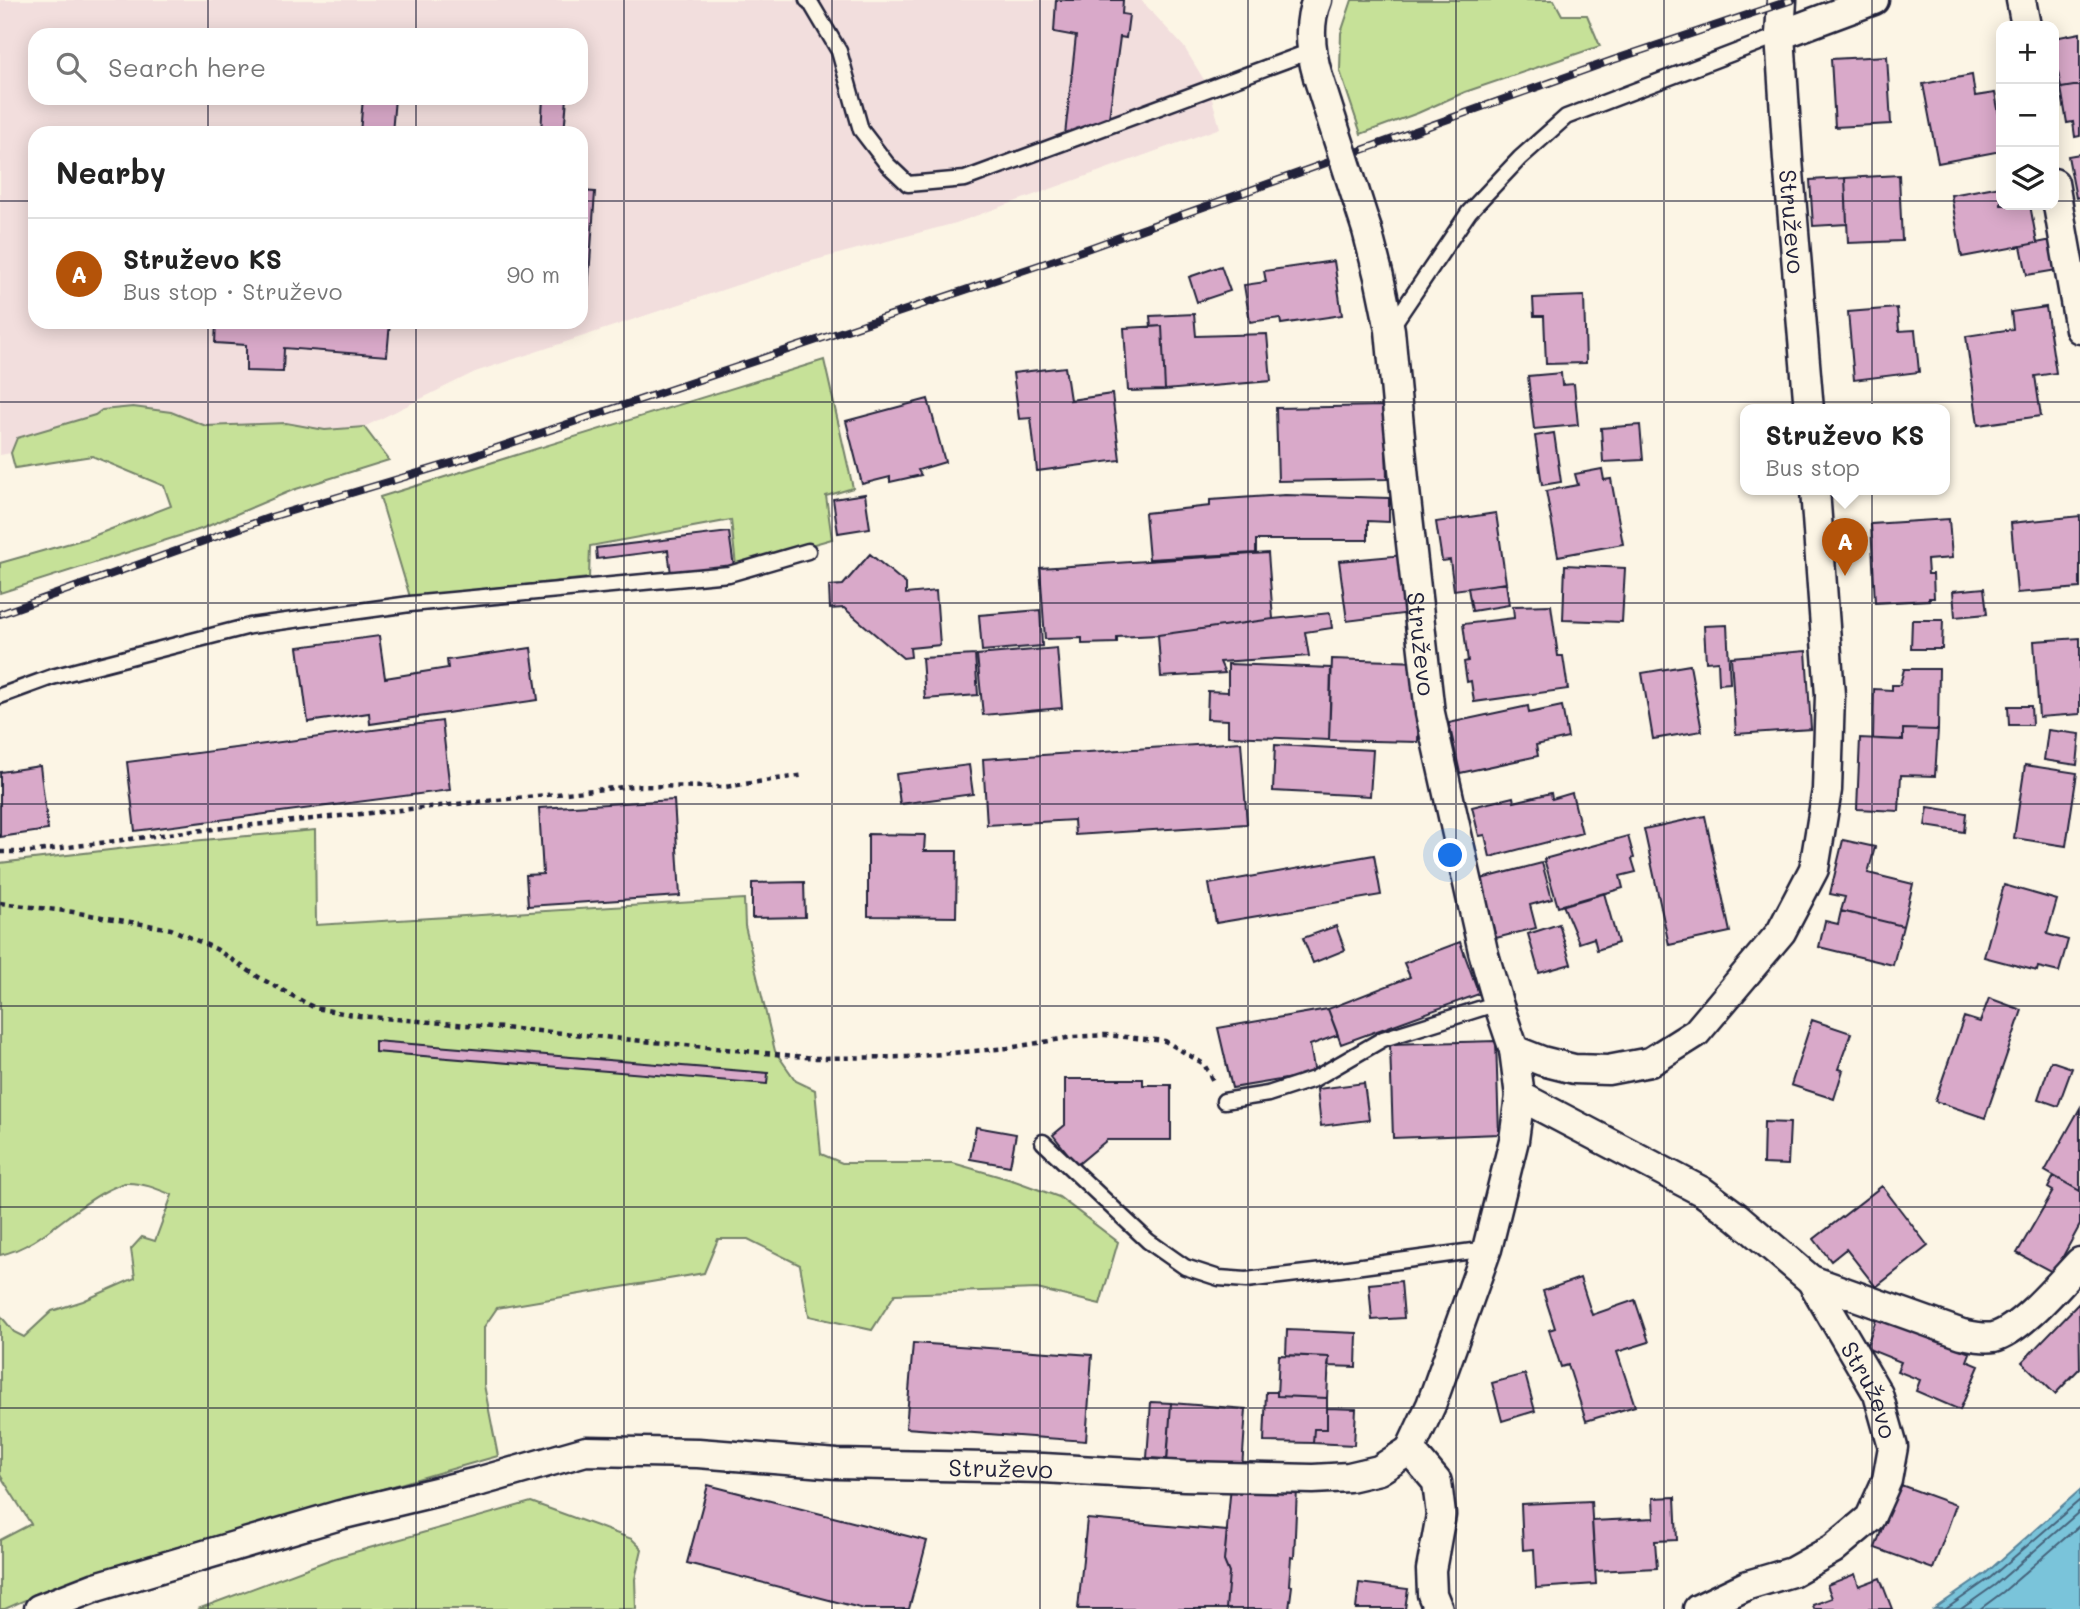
<!DOCTYPE html>
<meta charset="utf-8">
<style>
body{margin:0;font-family:Mali,sans-serif;background:#f2f2f2;color:#222}
.controls{position:absolute;right:21px;top:21px;display:grid;overflow:hidden;border-radius:14px;box-shadow:0 4px 18px #0003}
.controls button{width:63px;height:63px;display:grid;place-items:center;padding:0;border:0;border-bottom:2px solid #e0e0e0;background:#fff;color:#222;font:35px sans-serif}
.you{position:absolute;left:1451px;top:856px;width:24px;height:24px;margin:-18px;border:5px solid #fff;border-radius:50%;background:#1a73e8;box-shadow:0 0 0 10px #1a73e833}
.badge{display:grid;place-items:center;width:46px;height:46px;border-radius:50%;background:#b45309;color:#fff;font-size:23px;font-weight:700}
.pin{position:absolute;translate:-50% -58px;filter:drop-shadow(0 2px 4px #0008)}
.pin::after{content:'';position:absolute;top:37px;width:24px;height:21px;background:inherit;clip-path:polygon(0 0,100% 0,50% 100%)}
.popup{position:absolute;left:1740px;top:404px;width:210px;height:91px;box-sizing:border-box;display:grid;place-content:center;border-radius:14px;background:#fff;filter:drop-shadow(0 2px 5px #0005);font-size:23px;white-space:nowrap;color:#767676}
.popup b{font-size:26px;color:#222}
.popup::after{content:'';position:absolute;left:50%;top:100%;margin-left:-14px;border:14px solid transparent;border-top-color:#fff}
.list{margin:0;padding:0;list-style:none}
h2{display:flex;justify-content:space-between;align-items:center;height:91px;margin:0;padding:0 28px;font-size:30px}
h2 small{font-size:23px;font-weight:400;color:#767676}
.list li{display:grid;grid-template-columns:46px 1fr auto;gap:21px;align-items:center;box-sizing:border-box;height:112px;padding:0 28px;border-top:2px solid #e0e0e0}
.list b{display:block;font-size:26px;white-space:nowrap}
.list p{margin:0;font-size:23px;white-space:nowrap;color:#767676}
.list em{font-size:23px;font-style:normal;color:#767676}
.icon{flex:none;width:38px;height:38px;fill:none;stroke:currentColor;stroke-width:2;stroke-linecap:round;stroke-linejoin:round}
.map{position:relative;flex:none;width:2080px;height:1609px;overflow:hidden}
.search{position:absolute;background:#fff;box-shadow:0 4px 18px #0003;left:28px;top:28px;width:560px;height:77px;display:flex;align-items:center;gap:18px;box-sizing:border-box;padding:0 24px;border-radius:21px;color:#767676;font-size:26px}
.panel{position:absolute;background:#fff;box-shadow:0 4px 18px #0003;left:28px;top:126px;width:560px;height:203px;border-radius:21px}
.map>svg:first-child{display:block}
.built{fill:#f2dedd;fill-rule:evenodd}
.green{fill:#c6e198;stroke:#74826a;stroke-width:2}
.water{fill:#7ac4da;stroke:#57839a;stroke-width:2}
.lines{fill:none;stroke-linecap:round;stroke-linejoin:round}
.shore{stroke:#45637b;stroke-width:2}
.building{fill:#d9a9c9;stroke:#22223b;stroke-width:2}
.service-casing{stroke:#22223b;stroke-width:19}
.minor-casing{stroke:#22223b;stroke-width:33}
.path{stroke:#22223b;stroke-width:4.5;stroke-dasharray:5 5;stroke-linecap:butt}
.service{stroke:#fcf5e5;stroke-width:14}
.minor{stroke:#fcf5e5;stroke-width:28}
.rail-casing{stroke:#22223b;stroke-width:8}
.rail{stroke:#fcf5e5;stroke-width:5;stroke-dasharray:16;stroke-linecap:butt}
.minor-bridge-casing{stroke:#22223b;stroke-width:33;stroke-linecap:butt}
.minor-bridge{stroke:#fcf5e5;stroke-width:28}
.grid{fill:none;stroke:#22223b;stroke-width:2;stroke-opacity:0.55}
.labels{text-anchor:middle;dominant-baseline:central;stroke-width:5;stroke-linejoin:round;paint-order:stroke}
.street-label{font-size:24px;fill:#22223b;stroke:#fcf5e5}
</style>
<div class="map">
<svg width="2080" height="1609" viewBox="0 0 2080 1609">
<rect width="100%" height="100%" fill="#fcf5e5"/>
<filter id="ink" filterUnits="userSpaceOnUse"><feTurbulence type="fractalNoise" baseFrequency=".0143" numOctaves="2"/><feDisplacementMap in="SourceGraphic" scale="14" xChannelSelector="R" yChannelSelector="G"/><feConvolveMatrix kernelMatrix="1 2 1 2 8 2 1 2 1" color-interpolation-filters="sRGB"/></filter>
<g filter="url(#ink)">
<!-- built -->
<path class="built" d="M0,0H1141L1184,47L1209,88L1220,128L956,223L804,263L475,372L364,427L325,430L286,423L205,426L171,412L133,407L102,410L95,415L17,438L11,453L0,455ZM35,35H581V98H35ZM35,133H581V322H35Z"/>
<!-- green -->
<path class="green" d="M1352,0H1554L1562,15H1587L1600,46L1465,92L1418,113L1361,134L1340,71L1341,33Z
M824,360L853,488L826,496L832,539L736,566L731,520L590,546L589,578L410,597L380,497Z
M133,407L171,412L206,426L286,423L325,430L364,427L389,460L293,490L201,529L0,593V563L88,538L171,506L164,486L92,456L15,468L11,453L17,438L95,415L102,410Z
M315,830L316,925L744,899L745,926L775,1051L796,1081L815,1090L821,1154L842,1163H953L1015,1181L1059,1197L1118,1242L1100,1304L1037,1289L895,1294L872,1330L809,1316L800,1265L748,1239H718L704,1273L497,1308L484,1327V1385L498,1456C429,1475 361,1496 293,1515C195,1542 98,1566 5,1609H0V1540L31,1524L0,1475V1315L14,1332L24,1337L52,1311L83,1301L135,1278L131,1249L142,1237L155,1241L172,1195C158,1189 141,1182 125,1183C120,1184 115,1187 110,1189C71,1207 42,1246 0,1255V863L169,843Z
M531,1502L632,1539L642,1549L635,1579L636,1609H198L334,1558Z"/>
<!-- water -->
<path class="water" d="M2080,1490V1609H1934L1986,1573Z"/>
<g class="lines">
<!-- shore -->
<path class="shore" d="M1946,1609L1990,1578L2080,1500
M1961,1609L1995,1585L2080,1511
M1980,1609L2003,1592L2080,1525"/>
</g>
<!-- building -->
<path class="building" d="M1056,0H1123L1122,14L1129,15L1126,38L1120,37L1109,118L1065,135L1076,36L1054,32Z
M2080,33V85L2061,88L2054,51V38Z
M1887,56L1891,124L1835,127L1831,59Z
M1972,75L1975,96L1995,93L2001,125V151L1938,163L1923,84Z
M2080,85V136L2075,137L2073,122L2067,123L2061,88Z
M363,98H395L392,133H360Z
M543,98H567L564,133H541Z
M2080,154V197L2076,198L2068,156Z
M1899,175L1902,241L1848,243L1845,178Z
M1845,178L1847,224L1813,226L1810,180Z
M2001,186V205H2030L2037,243L1962,257L1951,195Z
M581,191L595,192L588,291L581,290Z
M2052,240L2057,270L2027,275L2021,246Z
M1334,261L1342,315L1281,324L1280,318L1250,322L1244,285L1266,282L1264,271Z
M1221,266L1230,291L1197,302L1189,277Z
M1584,296L1586,363L1546,364L1544,316H1534L1533,298Z
M2046,307L2056,373L2035,376L2041,416L1978,425L1966,336L2013,329L2011,312Z
M1897,308L1899,331L1915,330L1919,372L1854,380L1848,312Z
M1194,314L1196,336L1267,334L1271,381L1165,390L1162,326L1151,327L1150,316Z
M216,322H390L387,356L284,348L283,372L246,371V345L215,343Z
M1162,326L1165,390L1128,391L1124,328Z
M1065,367L1070,400L1112,394L1120,460L1037,471L1031,418L1019,419L1013,373Z
M1561,373L1562,385L1574,384L1578,425L1534,429L1528,376Z
M928,399L945,462L918,470L921,475L890,482V477L862,484L846,421Z
M1385,406L1387,479L1278,481L1276,408Z
M1640,425L1643,460L1603,462L1601,428Z
M1554,433L1561,482L1542,485L1535,436Z
M1602,469L1604,480L1611,479L1623,544L1558,556L1546,491L1578,485L1575,474Z
M865,494L870,528L838,533L833,499Z
M1285,495L1389,498V522L1368,521V540H1256V553L1149,559L1145,513L1210,506V500Z
M1496,513L1506,583L1454,590L1450,560L1442,561L1436,522Z
M2080,516V588L2017,593L2011,523Z
M1949,519L1952,558L1927,560L1928,574H1933L1934,598H1929V600L1875,603L1871,524Z
M729,532L734,567L671,574L668,550L597,559L596,548Z
M1268,553L1273,619L1158,635L1117,637V643L1082,644V638L1045,639L1040,568Z
M870,554L906,584V594L936,591L940,645L910,648L911,657L903,658L844,608L830,609L829,586L843,585Z
M1404,555L1411,613L1347,621L1339,561Z
M1565,565L1625,568L1622,622L1563,620Z
M1506,583L1509,605L1472,611L1468,588Z
M1984,588L1987,614L1955,617L1953,591Z
M1551,605L1558,656H1563L1568,689L1474,702L1471,681L1467,682L1464,662L1468,661L1463,624L1514,618L1513,606Z
M1040,610L1042,646L982,651L979,615Z
M1330,613L1332,628L1305,632L1309,656L1220,662L1225,673L1161,677L1158,635L1273,619Z
M1912,620H1943L1942,649H1911Z
M1727,625L1730,683L1719,684L1718,661L1706,662L1704,626Z
M379,636L385,678L448,668L447,660L531,648L538,700L370,724L369,713L308,722L298,647Z
M2080,638V714L2039,717L2034,641Z
M1057,648L1062,708L983,715L977,655Z
M1806,651L1811,729L1736,734L1731,657Z
M975,655L978,695L925,699L922,658Z
M1332,659L1420,662L1418,742L1329,740Z
M1228,664L1331,668L1329,740L1228,736V720L1207,719L1208,691L1228,692Z
M1690,665L1702,731L1653,739L1642,673Z
M1904,669H1939L1938,730L1903,729V740L1873,739L1874,689L1892,690V685H1900Z
M1528,706L1529,713L1562,706L1568,738L1536,745L1538,756L1460,773L1449,723Z
M2008,706H2031L2032,725H2009Z
M442,721L450,790L135,831L127,762Z
M1903,729L1938,730L1935,776L1901,775L1899,811L1857,809L1860,738L1903,740Z
M2048,730L2080,734L2077,765L2044,760Z
M1241,742L1247,824L1075,835L1074,820L987,825L983,759Z
M1275,745L1373,750L1370,796L1273,791Z
M969,765L973,794L900,804L896,774Z
M2025,765L2077,773L2066,846L2014,838Z
M40,766L48,830L0,837V772Z
M1551,793L1552,799L1572,793L1582,833L1490,857L1485,835L1479,836L1472,807L1513,797L1514,802Z
M674,800L680,896L528,906L526,875L543,874L539,808Z
M1928,807L1966,813L1964,832L1925,826Z
M1705,816L1730,932L1669,945L1644,829Z
M868,834L925,835L924,851H957L956,917L868,916Z
M1628,836L1634,858L1632,859L1636,872L1620,876L1623,888L1558,907L1544,859Z
M1843,840L1875,847L1868,873L1913,884L1903,926L1841,911L1845,897L1830,894Z
M1374,855L1381,895L1216,923L1209,884Z
M1542,863L1552,899L1530,905L1536,928L1496,938L1481,879Z
M804,882L805,917L752,918V883Z
M2004,885L2057,900L2047,934L2068,940L2059,972L2038,967L2037,971L1984,957Z
M1604,893L1618,943L1597,950L1594,938L1579,943L1563,905Z
M1841,911L1903,926L1893,965L1819,947L1825,921L1838,924Z
M1559,924L1571,964L1539,973L1528,934Z
M1336,926L1345,950L1313,963L1303,938Z
M1460,942L1479,994L1341,1044L1328,1009L1410,977L1404,963Z
M1989,998L2022,1010L1985,1118L1935,1101L1964,1017L1980,1022Z
M1328,1009L1338,1035L1310,1045L1315,1074L1232,1088L1218,1028Z
M1812,1020L1851,1033L1838,1069L1843,1070L1834,1099L1791,1085Z
M375,1041L768,1073L767,1084L375,1052Z
M1496,1041L1499,1134L1393,1138L1390,1044Z
M2051,1061L2072,1068L2058,1106L2038,1099Z
M1065,1079H1143V1085H1171V1140H1107L1077,1165L1053,1135L1065,1125Z
M1364,1083L1369,1120L1321,1126L1317,1089Z
M2080,1108V1191L2045,1171Z
M1764,1122L1790,1123L1788,1165L1763,1164Z
M976,1127L1016,1134L1010,1166L970,1159Z
M2054,1176L2080,1191V1225L2054,1273L2017,1253L2053,1191L2048,1188Z
M1882,1186L1928,1246L1876,1287L1846,1249L1831,1261L1814,1239Z
M1580,1278L1592,1315L1635,1300L1649,1342L1617,1352L1635,1406L1586,1421L1568,1365L1561,1367L1549,1330L1555,1328L1543,1291Z
M1401,1281L1404,1318L1372,1320L1369,1284Z
M2079,1303L2080,1368L2055,1394L2022,1362Z
M1877,1317L1970,1353L1967,1361L1979,1366L1960,1410L1916,1391L1920,1380L1897,1371L1901,1362L1866,1348Z
M1287,1330L1357,1333L1356,1367L1328,1366L1329,1357L1286,1355Z
M913,1343L1092,1355L1086,1441L906,1428Z
M1279,1355L1329,1357L1327,1398L1277,1396Z
M1525,1374L1535,1411L1502,1421L1492,1383Z
M1266,1392H1277V1396L1327,1398V1429H1314L1313,1443L1264,1442Z
M1151,1402L1171,1403L1167,1459L1147,1458Z
M1171,1403L1246,1409L1242,1469L1167,1464Z
M1327,1408L1356,1409L1354,1445L1313,1443L1314,1429H1327Z
M1898,1484L1956,1505L1933,1569L1875,1548Z
M708,1485L927,1541L909,1609H864L687,1563Z
M1231,1485L1297,1489L1294,1558L1291,1557L1289,1585L1292,1586L1289,1609H1226L1229,1573L1224,1561Z
M1675,1497L1677,1540L1655,1541L1657,1568L1595,1571L1592,1521L1654,1518L1653,1498Z
M1591,1501L1596,1584L1536,1588L1534,1549L1523,1550L1521,1504Z
M1087,1519L1227,1531L1224,1561L1229,1573L1226,1609H1078Z
M1855,1574L1859,1586L1880,1578L1892,1609H1814L1813,1605L1832,1598L1827,1585Z
M1359,1583L1408,1589L1405,1609H1356Z"/>
<g class="lines">
<defs>
<path id="service" d="M807,0L810,2L839,51L861,130L887,164L908,184L965,179L1311,51
M1390,329L1469,212L1520,158L1566,117L1780,35
M0,696L52,677L250,626L410,604L729,574L808,551
M1224,1101L1268,1094L1314,1079L1383,1039L1498,1003
M1043,1142L1148,1241L1185,1267L1219,1278L1246,1280L1340,1269L1487,1249"/>
<g id="minor">
<path d="M1317,0C1307,24 1311,53 1318,77"/>
<path id="s1" d="M1782,0L1780,35L1788,160L1809,410"/>
<path d="M2021,0L2026,26"/>
<path d="M1780,35L1874,0"/>
<path d="M2054,183L2080,329"/>
<path id="s2" d="M1367,230L1379,277L1390,330L1405,490L1430,713L1483,951L1498,1003L1514,1050L1520,1096L1703,1192L1737,1217L1811,1280L1878,1394L1893,1447L1887,1480L1870,1518L1833,1549L1792,1572L1748,1585L1698,1609"/>
<path d="M1514,1050L1542,1061L1574,1069L1608,1070L1650,1062L1696,1033L1781,932L1814,869L1827,790L1830,695L1815,490"/>
<path d="M1811,1280L1962,1334C1972,1336 1983,1339 1994,1337C2021,1330 2060,1283 2080,1262"/>
<path id="s3" d="M39,1609L96,1587L340,1515L481,1481L586,1451L698,1453L837,1464L1043,1468L1184,1476L1313,1479L1349,1477L1379,1470L1410,1450"/>
<path d="M1438,1609L1432,1594L1431,1570L1441,1515L1437,1482L1410,1450L1431,1405L1487,1249L1514,1140L1520,1096"/>
</g>
</defs>
<!-- service casing -->
<use href="#service" class="service-casing"/>
<!-- minor casing -->
<use href="#minor" class="minor-casing"/>
<!-- path -->
<path class="path" d="M0,852H30L185,832L634,786L724,787L805,775
M0,903L73,912L171,929L216,949L260,978L315,1008L359,1016L563,1033L816,1058L908,1057L1008,1048L1073,1037L1105,1035L1165,1041L1204,1064L1213,1081"/>
<!-- service -->
<use href="#service" class="service"/>
<!-- minor -->
<use href="#minor" class="minor"/>
<defs>
<path id="rail" d="M0,614L271,517L458,461L1081,251L1613,60L1792,0"/>
</defs>
<!-- rail casing -->
<use href="#rail" class="rail-casing"/>
<!-- rail -->
<use href="#rail" class="rail"/>
<defs>
<path id="minor-bridge" d="M1318,77L1367,230"/>
</defs>
<!-- minor-bridge casing -->
<use href="#minor-bridge" class="minor-bridge-casing"/>
<!-- minor-bridge -->
<use href="#minor-bridge" class="minor-bridge"/>
</g>
</g>
<!-- grid -->
<path class="grid" d="M208,0V35M416,0V35M624,0V1609M832,0V1609M1040,0V1609M1248,0V1609M1456,0V1609M1664,0V1609M1872,0V1609M208,98V133M416,98V133M0,201H35M581,201H2001M2054,201H2080M208,322V1609M416,322V1609M0,402H2080M0,603H2080M0,804H2080M0,1006H2080M0,1207H2080M0,1408H2080"/>
<g class="labels">
<!-- street labels -->
<g class="street-label">
<text stroke="none"><textPath href="#s1" startOffset="222">Struževo</textPath></text>
<text stroke="none"><textPath href="#s2" startOffset="418">Struževo</textPath></text>
<text stroke="none"><textPath href="#s2" startOffset="1353">Struževo</textPath></text>
<text stroke="none"><textPath href="#s3" startOffset="985">Struževo</textPath></text>
</g>
</g>
</svg>
<div class="controls">
<button>+</button>
<button>−</button>
<button><svg class="icon" aria-label="layers" viewBox="0 0 24 24"><path d="M12 4l9 5-9 5-9-5zM3 14l9 5 9-5"/></svg></button>
</div>
<div class="you"></div>
<div class="pin badge" style="left:1845px;top:576px">A</div>
<div class="popup"><b>Struževo KS</b>Bus stop</div>
<div class="search"><svg class="icon" aria-label="search" viewBox="0 0 24 24"><circle cx="10" cy="10" r="6"/><path d="M15 15l6 6"/></svg>Search here</div>
<section class="panel">
<h2>Nearby<small></small></h2>
<ul class="list">
<li><span class="badge">A</span><div><b>Struževo KS</b><p>Bus stop · Struževo</p></div><em>90 m</em></li>
</ul>
</section>
</div>
